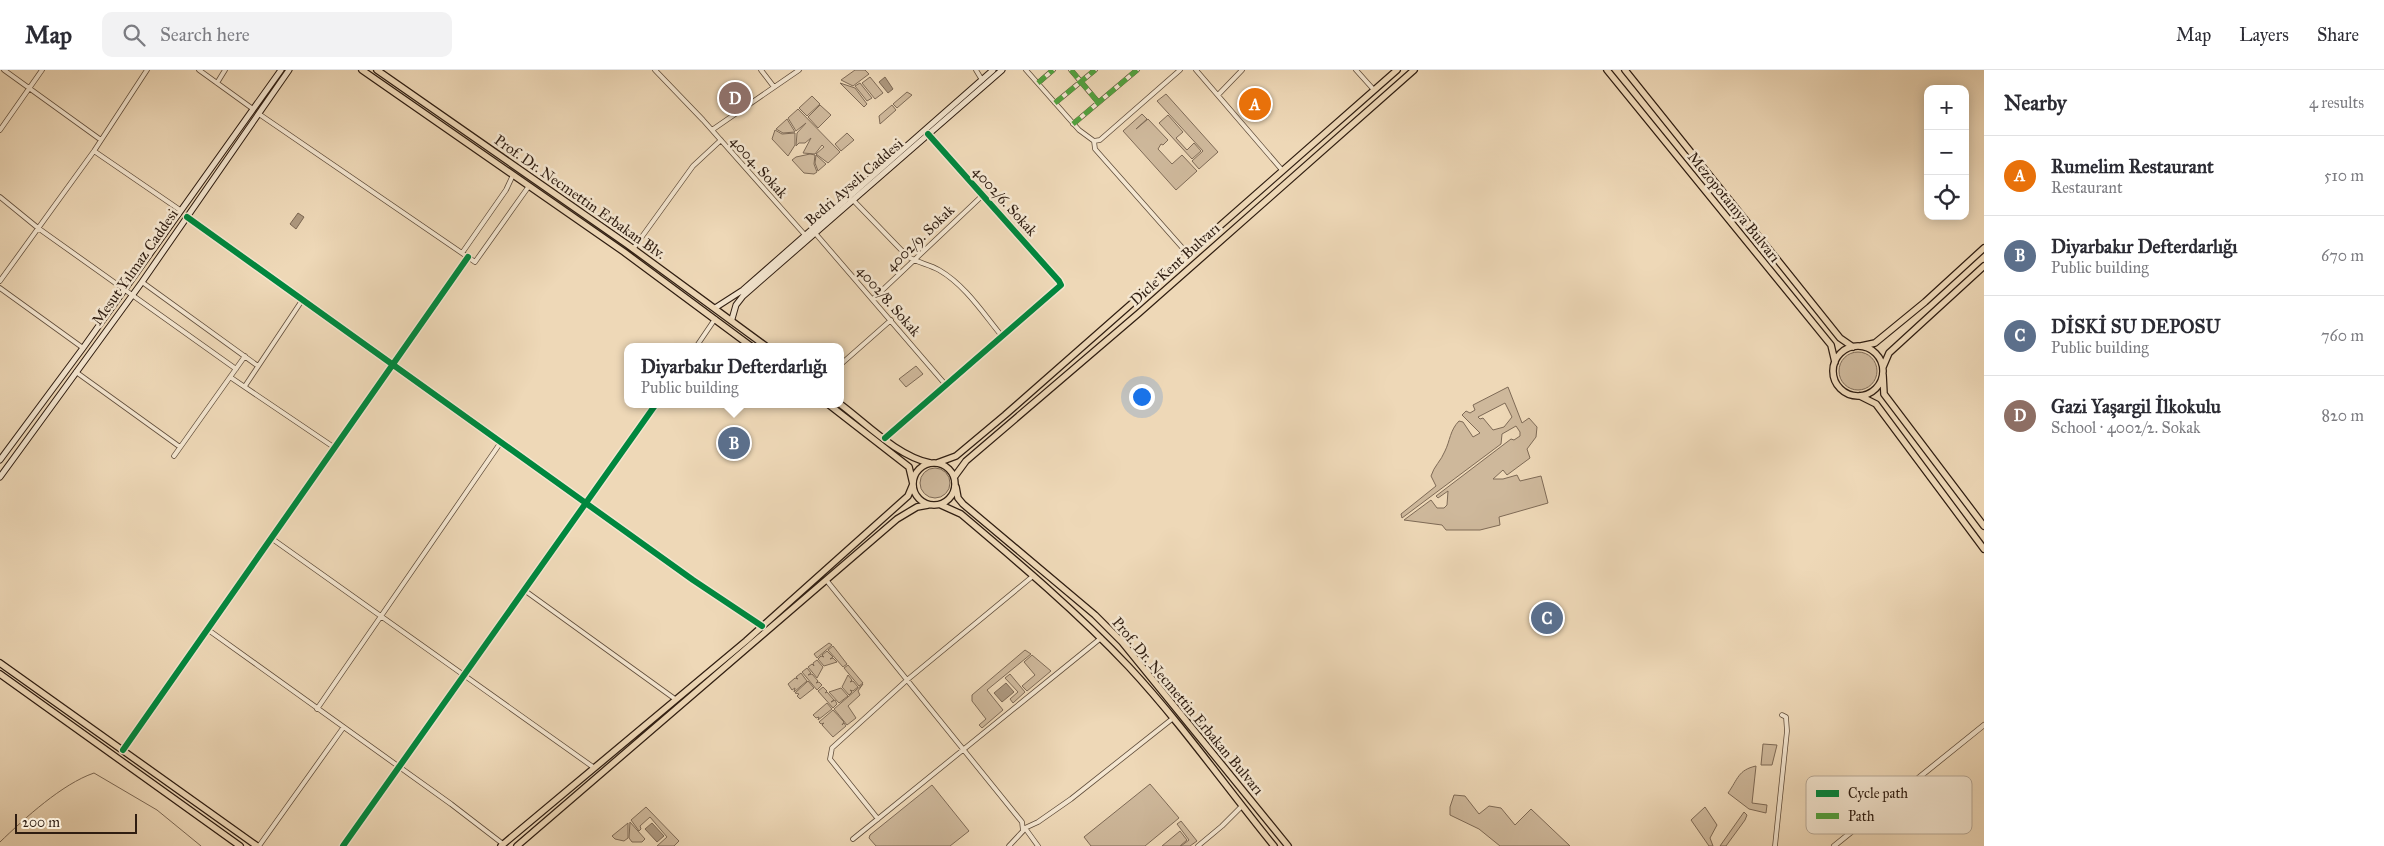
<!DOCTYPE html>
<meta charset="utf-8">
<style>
body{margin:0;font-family:"IM FELL Great Primer",serif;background:#f2f2f3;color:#2b2b33}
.controls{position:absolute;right:15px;top:15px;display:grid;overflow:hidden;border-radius:10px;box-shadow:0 2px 12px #0003}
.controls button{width:45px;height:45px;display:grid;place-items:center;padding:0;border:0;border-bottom:1px solid #e1e1e2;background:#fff;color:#2b2b33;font:25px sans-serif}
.scale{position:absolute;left:15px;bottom:12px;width:122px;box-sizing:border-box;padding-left:5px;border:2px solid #2f1d11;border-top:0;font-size:14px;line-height:18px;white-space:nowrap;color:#2f1d11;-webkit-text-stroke:4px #f4e6d0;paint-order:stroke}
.you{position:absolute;left:1141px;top:326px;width:18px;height:18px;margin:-12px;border:4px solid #fff;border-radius:50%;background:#1a73e8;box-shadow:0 0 0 8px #1a73e833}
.badge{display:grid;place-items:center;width:32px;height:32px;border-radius:50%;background:#2563eb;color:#fff;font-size:16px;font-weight:700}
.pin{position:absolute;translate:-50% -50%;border:2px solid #fff;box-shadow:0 1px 5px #0006}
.popup{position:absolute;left:624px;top:273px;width:220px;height:65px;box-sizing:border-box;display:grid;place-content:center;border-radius:10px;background:#fff;filter:drop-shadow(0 1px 4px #0005);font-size:16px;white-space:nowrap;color:#7c7c81}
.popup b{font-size:19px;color:#2b2b33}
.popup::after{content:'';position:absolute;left:50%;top:100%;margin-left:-10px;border:10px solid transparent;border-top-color:#fff}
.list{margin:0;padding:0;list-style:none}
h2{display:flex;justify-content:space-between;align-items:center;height:65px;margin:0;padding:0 20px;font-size:21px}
h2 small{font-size:16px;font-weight:400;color:#7c7c81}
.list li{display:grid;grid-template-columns:32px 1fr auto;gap:15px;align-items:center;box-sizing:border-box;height:80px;padding:0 20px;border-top:1px solid #e1e1e2}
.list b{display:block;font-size:19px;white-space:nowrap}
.list p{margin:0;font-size:16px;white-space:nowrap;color:#7c7c81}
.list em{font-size:16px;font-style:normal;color:#7c7c81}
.icon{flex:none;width:28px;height:28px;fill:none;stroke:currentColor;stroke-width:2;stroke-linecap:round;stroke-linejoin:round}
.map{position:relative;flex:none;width:1984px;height:776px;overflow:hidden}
header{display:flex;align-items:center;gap:30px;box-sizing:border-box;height:70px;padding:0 25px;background:#fff;border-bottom:1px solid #e1e1e2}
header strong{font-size:24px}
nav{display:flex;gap:28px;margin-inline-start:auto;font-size:18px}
.search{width:350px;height:45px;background:#f2f2f3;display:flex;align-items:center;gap:12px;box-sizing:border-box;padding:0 18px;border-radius:10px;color:#7c7c81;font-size:19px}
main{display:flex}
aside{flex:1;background:#fff}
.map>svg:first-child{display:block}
.green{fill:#ceb89b;stroke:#7e6a56;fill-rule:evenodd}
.water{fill:#ad987f;stroke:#7b6753}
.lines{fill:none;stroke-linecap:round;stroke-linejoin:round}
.stream{stroke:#7b6753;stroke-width:1}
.minor-casing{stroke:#5f4c3a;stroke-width:5.5}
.tertiary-casing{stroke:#5f4c3a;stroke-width:6}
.secondary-casing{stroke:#2f1d11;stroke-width:7}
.primary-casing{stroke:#2f1d11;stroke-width:8}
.trunk-casing{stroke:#2f1d11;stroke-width:8}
.minor{stroke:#f4e6d0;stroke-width:4}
.tertiary{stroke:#f4e6d0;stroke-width:4.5}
.secondary{stroke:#f4e6d0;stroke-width:5}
.primary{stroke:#eed8b7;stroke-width:5.5}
.trunk{stroke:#eed8b7;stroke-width:5.5}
.quiet{stroke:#52a23f;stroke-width:5;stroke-dasharray:10 5;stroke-linecap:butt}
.cycleway-casing{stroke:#f4e6d0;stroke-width:9}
.cycleway{stroke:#00873e;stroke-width:6}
.labels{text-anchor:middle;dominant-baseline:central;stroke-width:5;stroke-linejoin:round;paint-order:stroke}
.street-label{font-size:15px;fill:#2f1d11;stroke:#f4e6d0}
.key{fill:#f4e6d0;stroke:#b9aa97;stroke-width:1}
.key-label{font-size:14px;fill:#2f1d11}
</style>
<header>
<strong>Map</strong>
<div class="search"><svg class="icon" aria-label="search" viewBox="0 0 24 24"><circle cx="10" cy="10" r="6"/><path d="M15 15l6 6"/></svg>Search here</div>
<nav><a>Map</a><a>Layers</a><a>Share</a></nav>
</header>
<main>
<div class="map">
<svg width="1984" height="776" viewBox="0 0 1984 776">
<rect width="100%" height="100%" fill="#eed8b7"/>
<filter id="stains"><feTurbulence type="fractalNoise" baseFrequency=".004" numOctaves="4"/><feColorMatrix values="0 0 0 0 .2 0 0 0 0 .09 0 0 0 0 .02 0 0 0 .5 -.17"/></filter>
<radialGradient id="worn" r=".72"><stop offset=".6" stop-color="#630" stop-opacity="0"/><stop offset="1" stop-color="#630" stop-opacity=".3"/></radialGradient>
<!-- green -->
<path class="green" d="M855,0H865L869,4L853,16L841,10Z
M870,7L883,23L875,29L862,13Z
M840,13L855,18L867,34L864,37Z
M860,13L872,28L867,31L855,16Z
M907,22L912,25L897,38L893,34Z
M1166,24L1218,82L1199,99L1192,91L1203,81L1157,31Z
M812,26L820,34L807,46L799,38Z
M820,35L831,45L818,58L808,47Z
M892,35L896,40L880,54L879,46Z
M798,39L840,82L828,93L816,84L824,77L822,75L815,84L803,83L811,68L805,73H799L796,76L797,63L806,53L796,61L788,48Z
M1142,44L1147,49L1136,59L1148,49L1168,70L1163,75L1161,74L1158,79L1172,94L1182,85L1197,101L1176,120L1123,61Z
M1168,45L1183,62L1176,68L1187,80L1194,73L1201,81L1192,89L1159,53Z
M787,49L795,62L783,63L776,59Z
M775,60L782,64L795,63V75L788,86L772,69Z
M847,63L854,70L841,81L835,74Z
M810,84L815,85L814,94L817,102L814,104L804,103L792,90L796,87Z
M816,85L826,94L818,101L815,93Z
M1839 301a19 19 0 1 1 38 0a19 19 0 1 1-38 0Z
M916,296L923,304L906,317L899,309Z
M1508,317L1522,353L1529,348L1537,357L1536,367L1527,379L1530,388L1507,405L1503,400L1493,409H1503L1517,405L1520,411L1541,406L1548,433L1499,447L1500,455L1480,460H1446L1442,455L1404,450L1431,430L1437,438H1444L1447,435L1448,421L1438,428L1436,426L1511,369L1514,370L1520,366V362L1516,356L1502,364L1501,374L1402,448L1401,444L1436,416L1431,406C1434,396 1441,391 1445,381C1450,371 1450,360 1459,351L1463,352L1473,367L1480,363L1462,345L1466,341L1470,343L1475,340L1473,335ZM1505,333L1512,347L1504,357L1493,360L1483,348L1480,349L1478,347Z
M920 413a15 15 0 1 1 30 0a15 15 0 1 1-30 0Z
M829,573L832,575L817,588L814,584Z
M833,576L847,594L843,597L828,580Z
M1025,580L1031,584L987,620L1003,640L982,658L979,655L986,649L972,631V625Z
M827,581L833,587L830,589L833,588L837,592L824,596L818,589L821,586L824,587L822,585Z
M1032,585L1051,601L1027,621L1022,616L1035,605L1024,592Z
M817,590L823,597L817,608L808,597L812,594L814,596L813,593Z
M848,595L863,613L859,616L844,598Z
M807,598L811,603L808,605L812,604L818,611L816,613L819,612L822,615L817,620L802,602Z
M801,603L807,611L794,622L795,618L792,620L788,614L795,608L798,609L796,607Z
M1010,604L1025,622L1013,633L1010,629L1018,622L1005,608Z
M848,605L852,610L850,612L853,611L858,617L853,621L850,620L852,622L849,625L842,617Z
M808,611L814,618L800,629L797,626L799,624L795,623Z
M863,614L858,621L860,625L848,636L856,648L847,655L834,639Z
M823,617L827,621L825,623L827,622L834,630L831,632L835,630L837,634L833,638L818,621Z
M841,618L848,626L839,633L829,622Z
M827,633L832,639L818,650L819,647L816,648L813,645Z
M833,640L844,652L842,655L844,653L846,656L833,667L822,655L824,653L821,654L819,652Z
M1763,674L1777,675L1772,695H1761Z
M1756,696L1752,733L1767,735L1766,743L1749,739L1728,723C1738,709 1738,700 1756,696Z
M1150,714L1179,748L1145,776H1091L1084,767Z
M932,715L969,761L950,776H876L869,768L870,765Z
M1454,725L1465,726L1479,744L1489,736L1501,738L1515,755L1531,739L1570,776H1500L1479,759L1450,745V737Z
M646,737L679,771L674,776H657L667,767L650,747L640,756L641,759L639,761L631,750Z
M1705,737L1717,755L1710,768L1713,776H1709L1691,750Z
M1744,742L1747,745L1745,750L1726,776H1720Z
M1181,751L1197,771L1190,776H1181L1189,770L1177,754Z
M630,752L645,769L642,772H632L629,768Z
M628,753V768L624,771L615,769L612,766Z
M1180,761L1187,770L1180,776H1162Z"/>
<!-- water -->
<path class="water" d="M885,7L893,19L888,23L879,12Z
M298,143L304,147L296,159L290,154Z
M1006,613L1014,622L1002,632L994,623Z
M652,753L664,766L657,772L645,759Z"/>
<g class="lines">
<!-- stream -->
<path class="stream" d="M0,772C25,748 62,714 94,703L157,740L201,776"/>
<defs>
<path id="minor" d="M4,0L101,70
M199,0L253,39
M655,0L703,50L805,165
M761,0L774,17
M976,0L982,10
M1026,0L1079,60L1094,71
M1071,0L1098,32
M1196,0L1282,100
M1356,0L1374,20
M217,13L225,0
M1038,13L1053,0
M1218,25L1242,0
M1055,33L1095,0
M259,44L475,192L529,116
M1073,54L1137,0
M0,60L42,0
M712,60L799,0
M1094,71L1095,79L1187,183
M1094,71L1100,70L1180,0
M94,81L180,140
M0,127L38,158L236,299
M853,130L907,186C917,193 929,194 939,200C965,215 983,243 1001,265
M187,147L693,510L762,556
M815,163L945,314
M633,179L693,96L721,70
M462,183L506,120L513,105
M0,211L94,81L147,0
M142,212L258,296
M0,218L83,278
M873,229L983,125
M696,277L715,249
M840,295L891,250
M76,302L180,377
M230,307L335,378
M245,316L303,229
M885,368L1061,215L1059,211L928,64
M174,386L245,286
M271,468L593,697
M827,511L1022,752L1023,761L1009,776
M524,520L675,629
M207,559L451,734L503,774
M317,639L501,372
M123,680L468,187
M878,749L830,689L832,678L907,610L1033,506
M853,769L1101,568
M259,776L343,658
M343,776L656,334
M1038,776L1025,758L1038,752L1071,729L1172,649
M1198,776L1222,756L1242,736
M1775,776L1787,661L1786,647L1782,645"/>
<path id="tertiary" d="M1834,776L1984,655"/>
<path id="secondary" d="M715,238L743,220L993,0
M732,249L736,235L743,226L1002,0
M0,390L83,278L281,0
M0,407L142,212L289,0"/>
<path id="primary" d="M362,0L624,182L752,277
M377,0L628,175L767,277
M1607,0L1831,275L1835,292
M1625,0L1840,268L1853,277
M1861,276L1875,273L1925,232L1984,178
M1833 301a25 25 0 1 1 50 0a25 25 0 1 1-50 0Z
M1883,297L1889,283L1984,196
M1883,305L1884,324L1984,456
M1860,326L1876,334L1984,479
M840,334C867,354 897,386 930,393
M913 414a21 21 0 1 1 42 0a21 21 0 1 1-42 0Z
M937,393L956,386L1005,345L1397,0
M955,406L966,391L1139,243L1414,0
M956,417L958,428L963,434L1095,545L1122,572L1288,776
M941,435L961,444C1019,493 1077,542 1129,597C1181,653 1226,717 1274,776
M501,776L746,571L908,426L913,414L909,397L828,334
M517,776L897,449L917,437L928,435"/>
<path id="trunk" d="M0,593L257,776
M0,604L240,776"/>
</defs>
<!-- minor casing -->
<use href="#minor" class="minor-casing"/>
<!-- tertiary casing -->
<use href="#tertiary" class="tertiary-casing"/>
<!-- secondary casing -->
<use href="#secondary" class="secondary-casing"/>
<!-- primary casing -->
<use href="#primary" class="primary-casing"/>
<!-- trunk casing -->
<use href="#trunk" class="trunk-casing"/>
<!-- minor -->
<use href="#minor" class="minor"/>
<!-- tertiary -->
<use href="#tertiary" class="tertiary"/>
<!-- secondary -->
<use href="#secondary" class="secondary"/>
<!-- primary -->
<use href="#primary" class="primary"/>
<!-- trunk -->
<use href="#trunk" class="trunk"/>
<!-- quiet -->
<path class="quiet" d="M1071,0L1098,32
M1038,13L1053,0
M1055,33L1095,0
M1073,54L1137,0"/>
<defs>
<path id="cycleway" d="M187,147L693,510L762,556
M885,368L1061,215L1059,211L928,64
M123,680L468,187
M343,776L656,334"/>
</defs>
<!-- cycleway casing -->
<use href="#cycleway" class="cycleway-casing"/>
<!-- cycleway -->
<use href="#cycleway" class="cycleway"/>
</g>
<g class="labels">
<!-- street labels -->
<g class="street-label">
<text transform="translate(759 97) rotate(48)">4004. Sokak</text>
<text transform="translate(854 112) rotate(-41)">Bedri Ayseli Caddesi</text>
<text transform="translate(580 127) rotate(35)">Prof. Dr. Necmettin Erbakan Blv.</text>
<text transform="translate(1005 131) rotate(48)">4002/6. Sokak</text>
<text transform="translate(1734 137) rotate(51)">Mezopotamya Bulvarı</text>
<text transform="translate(920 168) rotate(-44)">4002/9. Sokak</text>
<text transform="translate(1175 194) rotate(-42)">Dicle Kent Bulvarı</text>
<text transform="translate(135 197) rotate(-55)">Mesut Yılmaz Caddesi</text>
<text transform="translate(889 231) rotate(49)">4002/8. Sokak</text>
<text transform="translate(1188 636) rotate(50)">Prof. Dr. Necmettin Erbakan Bulvarı</text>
</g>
</g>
<!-- legend -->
<rect x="1806" y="706" width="166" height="58" rx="8" class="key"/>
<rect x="1816" y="720" width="23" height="7" fill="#00873e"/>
<rect x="1816" y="743" width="23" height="6" fill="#52a23f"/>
<g class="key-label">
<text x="1848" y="728">Cycle path</text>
<text x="1848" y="751">Path</text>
</g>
<rect width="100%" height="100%" filter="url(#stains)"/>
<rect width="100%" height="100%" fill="url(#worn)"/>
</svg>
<div class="controls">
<button>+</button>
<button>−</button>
<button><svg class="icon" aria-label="locate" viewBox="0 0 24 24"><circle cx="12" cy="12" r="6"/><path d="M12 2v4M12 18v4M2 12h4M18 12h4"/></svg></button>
</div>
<div class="scale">200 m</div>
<div class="you"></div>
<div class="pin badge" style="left:1255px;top:34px;background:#e8710a">A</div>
<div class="pin badge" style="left:734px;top:373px;background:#5c6f8a">B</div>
<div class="popup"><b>Diyarbakır Defterdarlığı</b>Public building</div>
<div class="pin badge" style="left:1547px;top:548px;background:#5c6f8a">C</div>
<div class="pin badge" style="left:735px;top:28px;background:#8d6e63">D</div>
</div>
<aside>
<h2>Nearby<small>4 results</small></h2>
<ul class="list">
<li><span class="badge" style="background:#e8710a">A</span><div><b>Rumelim Restaurant</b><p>Restaurant</p></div><em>510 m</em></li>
<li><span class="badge" style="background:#5c6f8a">B</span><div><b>Diyarbakır Defterdarlığı</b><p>Public building</p></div><em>670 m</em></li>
<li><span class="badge" style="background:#5c6f8a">C</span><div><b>DİSKİ SU DEPOSU</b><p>Public building</p></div><em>760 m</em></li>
<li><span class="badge" style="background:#8d6e63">D</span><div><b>Gazi Yaşargil İlkokulu</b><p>School · 4002/2. Sokak</p></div><em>820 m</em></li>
</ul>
</aside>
</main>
